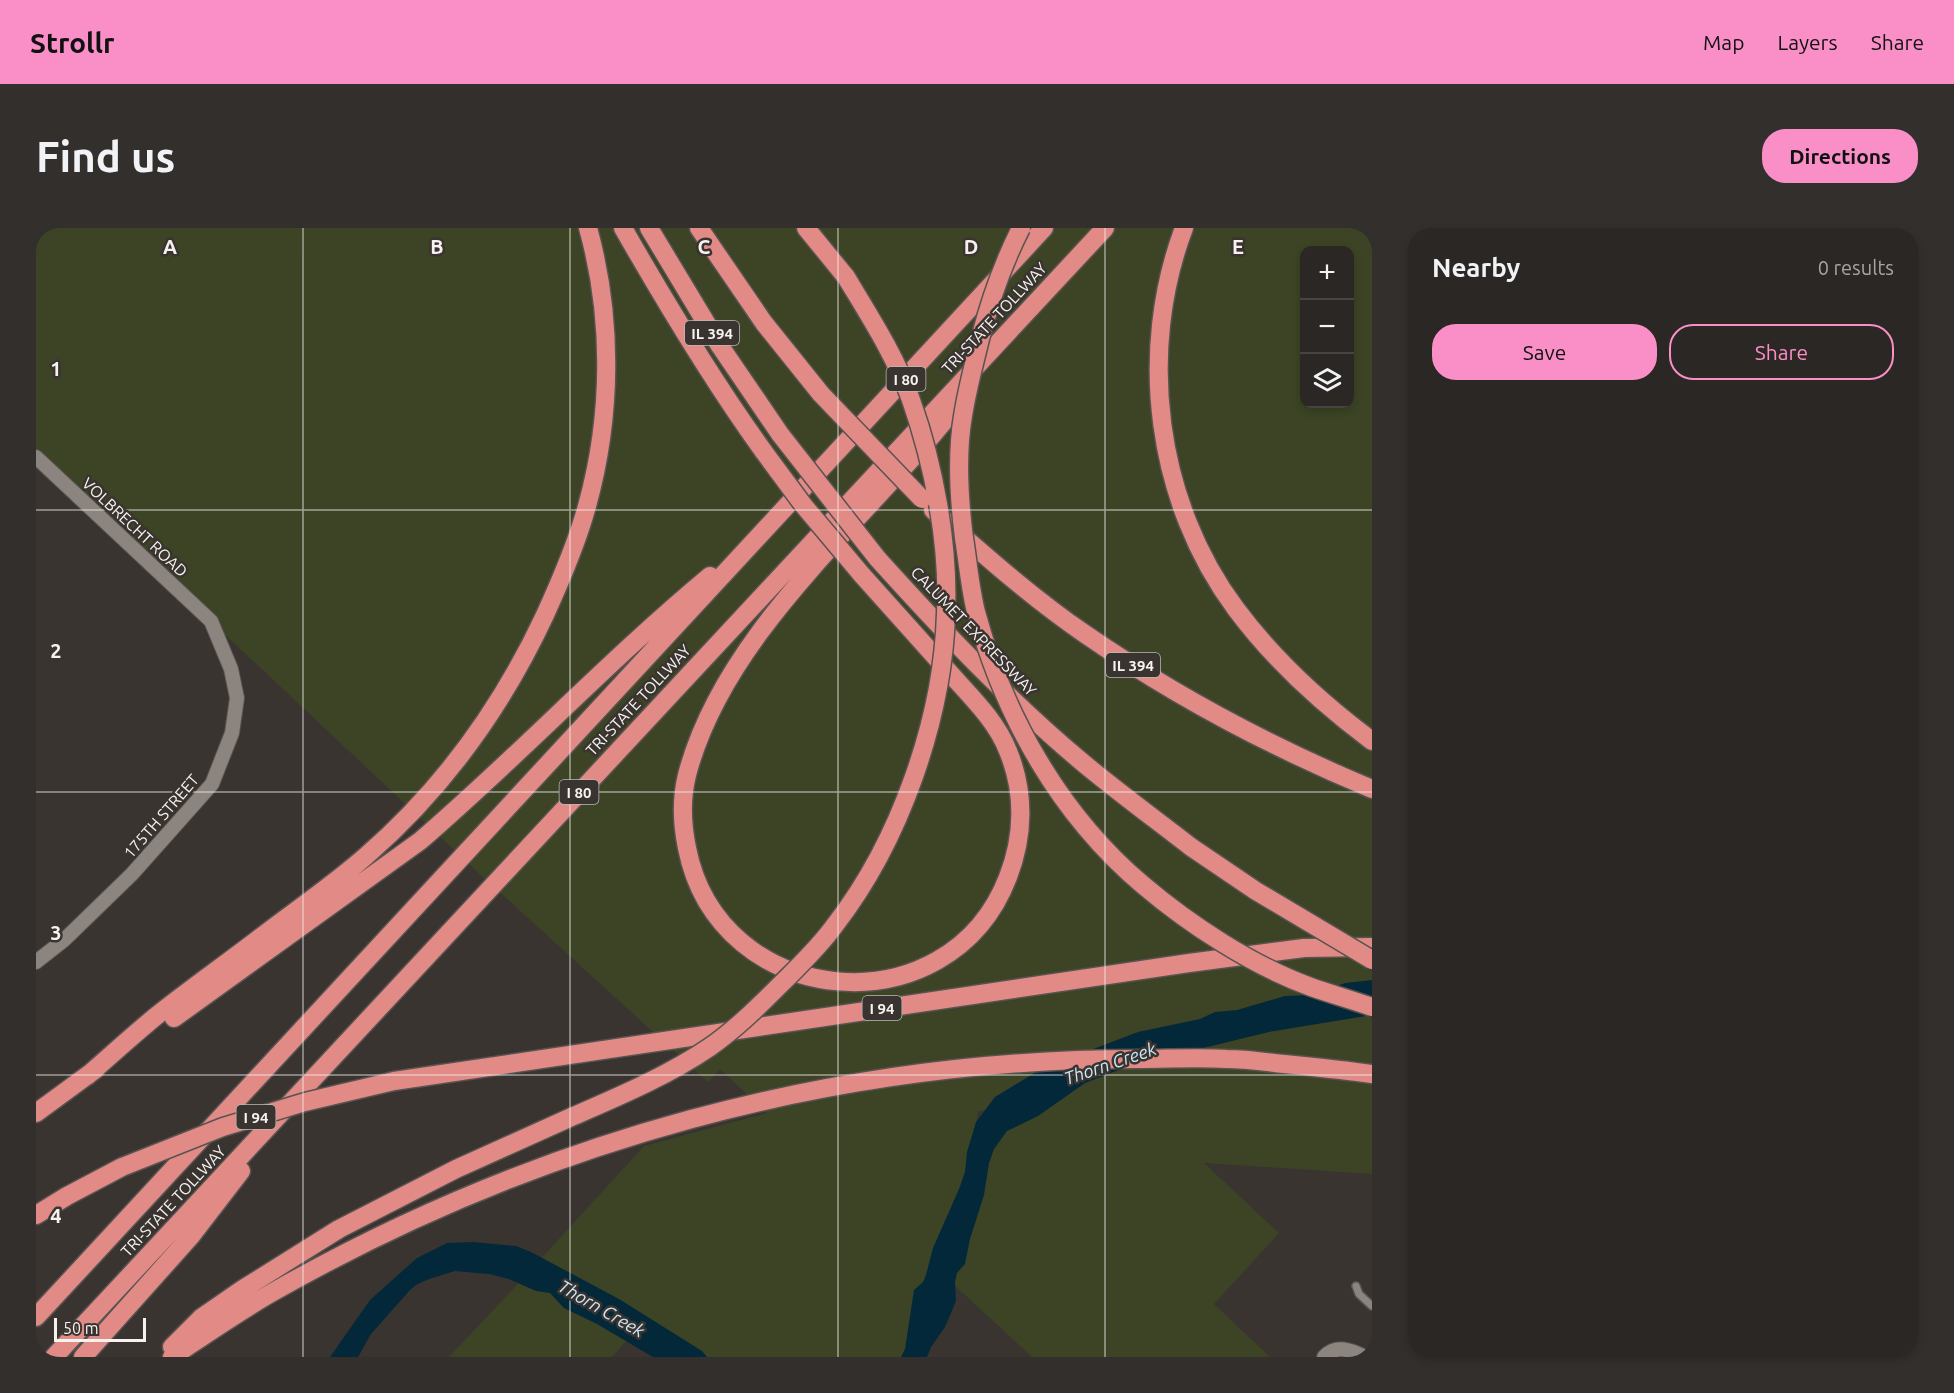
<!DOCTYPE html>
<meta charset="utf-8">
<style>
body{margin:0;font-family:Ubuntu,sans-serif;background:#332f2c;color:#f1f3f6}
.controls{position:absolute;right:18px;top:18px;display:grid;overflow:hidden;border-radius:12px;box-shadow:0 3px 9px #0003}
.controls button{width:54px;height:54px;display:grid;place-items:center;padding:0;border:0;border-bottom:2px solid #474441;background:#2b2724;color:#f1f3f6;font:30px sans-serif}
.scale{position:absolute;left:18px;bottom:15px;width:92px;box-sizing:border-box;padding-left:6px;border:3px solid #f6f2f0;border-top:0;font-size:16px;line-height:21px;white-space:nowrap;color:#f6f2f0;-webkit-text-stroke:4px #393430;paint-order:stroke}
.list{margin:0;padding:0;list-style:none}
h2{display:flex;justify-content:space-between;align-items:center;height:78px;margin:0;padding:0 24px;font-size:26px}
h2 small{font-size:20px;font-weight:400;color:#a6a5a6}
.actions{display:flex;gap:12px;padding:18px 24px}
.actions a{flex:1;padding:14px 0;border:2px solid #fa8fc7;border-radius:24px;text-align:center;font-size:21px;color:#fa8fc7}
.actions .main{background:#fa8fc7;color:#111}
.icon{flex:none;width:33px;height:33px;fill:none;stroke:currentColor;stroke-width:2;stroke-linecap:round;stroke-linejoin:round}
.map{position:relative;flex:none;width:1336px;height:1129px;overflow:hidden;border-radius:24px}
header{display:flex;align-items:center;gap:36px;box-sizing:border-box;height:84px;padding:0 30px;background:#fa8fc7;color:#111}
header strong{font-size:28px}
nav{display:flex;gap:33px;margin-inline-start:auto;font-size:21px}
.intro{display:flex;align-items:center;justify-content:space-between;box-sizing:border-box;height:144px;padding:0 36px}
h1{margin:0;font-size:42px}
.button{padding:15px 27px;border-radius:24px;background:#fa8fc7;color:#111;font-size:21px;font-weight:700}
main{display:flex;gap:36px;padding:0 36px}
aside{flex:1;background:#2b2724;border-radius:24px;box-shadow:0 3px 9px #0003}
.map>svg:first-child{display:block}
.green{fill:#3c4425;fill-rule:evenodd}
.water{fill:#032839}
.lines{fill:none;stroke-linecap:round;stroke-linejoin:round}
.service-casing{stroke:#585350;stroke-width:10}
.minor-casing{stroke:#585350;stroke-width:16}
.motorway-casing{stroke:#585350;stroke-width:21}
.service{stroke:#8b847f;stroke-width:7}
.minor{stroke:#8b847f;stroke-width:14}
.motorway{stroke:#e18a86;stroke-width:18}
.motorway-bridge-casing{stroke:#585350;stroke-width:21;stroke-linecap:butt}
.motorway-bridge{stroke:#e18a86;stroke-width:18}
.grid{fill:none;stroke:#f6f2f0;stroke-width:1.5;stroke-opacity:0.55}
.labels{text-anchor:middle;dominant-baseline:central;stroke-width:5;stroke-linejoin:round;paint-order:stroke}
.shield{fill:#393430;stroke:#bdb9b6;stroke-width:1.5}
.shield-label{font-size:15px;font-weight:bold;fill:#f6f2f0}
.street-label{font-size:16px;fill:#f6f2f0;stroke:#393430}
.water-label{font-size:18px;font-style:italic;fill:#cce8f9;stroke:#393430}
.grid-label{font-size:20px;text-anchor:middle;font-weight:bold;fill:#f6f2f0;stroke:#393430;stroke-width:5;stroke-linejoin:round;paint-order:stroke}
</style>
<header>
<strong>Strollr</strong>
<nav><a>Map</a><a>Layers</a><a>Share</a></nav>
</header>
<div class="intro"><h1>Find us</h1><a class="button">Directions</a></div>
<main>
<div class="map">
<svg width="1336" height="1129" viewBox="0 0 1336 1129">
<rect width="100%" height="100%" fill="#393430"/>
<!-- green -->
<path class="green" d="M0,0H1336V946L1168,935L1243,1005L1178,1076L1233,1128L1232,1129H996L903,1043L966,899L993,885L942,883L935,951L869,1129H655L501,1035L608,918L731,885L684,841L672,854L447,649L0,229ZM1268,22H1314V176H1268Z
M492,1045L601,1101L576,1129H413Z"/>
<!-- water -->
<path class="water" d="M1336,752V787L1233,804L1093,838L1049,855L1002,888L971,903L958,921L953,935L948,967L934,1011L929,1036L921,1045L919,1054L920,1073L909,1099L895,1119L891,1129H865L869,1121L878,1062L887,1054L890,1047L897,1020L923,961L929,944L931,924L940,894L959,869L1005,841L1102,804L1164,791L1179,784L1201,782L1249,768L1278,767L1309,755Z
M437,1014L480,1018L495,1024L583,1071L666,1123L671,1129H617L561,1096L528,1080L514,1065L500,1063L473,1051L453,1046L419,1043L393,1051L380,1057L374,1062L335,1106L322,1129H294L334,1072L381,1030L411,1015Z"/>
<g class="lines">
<defs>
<path id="service" d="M1320,1058L1323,1066L1336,1078"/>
<path id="minor" d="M0,229L175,393L195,441L201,470L196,505L176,556L96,646L28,712L0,734
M1288,1129C1300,1116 1315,1122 1329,1129"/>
<path id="motorway" d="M587,0C631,77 676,152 728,224
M613,0L684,118L744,206
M663,0L728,95L785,166
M770,0L810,49
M1148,0C1101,124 1120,274 1200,381C1238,432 1285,475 1336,513
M897,282C946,325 995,369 1049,406C1139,468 1235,519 1336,561
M841,330C906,402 972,472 1046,534C1082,564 1119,591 1155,619
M826,347C855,379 883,411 912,443C934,468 960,492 972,523C989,564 988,608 972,649C913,803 683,783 651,620C646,596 645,571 651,547C690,397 843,283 932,163
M138,790L384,613C483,528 573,432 674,348
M51,848C74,828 96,808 119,789C154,761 190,736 225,709C260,682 297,657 330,628C407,561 466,479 509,387C525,352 541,315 551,278C576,188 577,90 552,0
M358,853L1153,735L1268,720L1336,719
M0,885L60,841
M0,987L31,968L86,939
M0,1089L1008,0
M136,1119L165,1090L207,1061L303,1001L420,941L531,891
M18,1129L1069,0
M47,1129L155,1008L205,943
M136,1129C169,1107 202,1084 237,1064C501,914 798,831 1102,831C1132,831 1162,829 1191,831C1210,831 1229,834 1248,836C1277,839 1307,842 1336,846"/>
</defs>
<!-- service casing -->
<use href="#service" class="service-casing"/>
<!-- minor casing -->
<use href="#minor" class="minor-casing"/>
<!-- motorway casing -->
<use href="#motorway" class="motorway-casing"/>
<!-- service -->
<use href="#service" class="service"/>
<!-- minor -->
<use href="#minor" class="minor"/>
<!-- motorway -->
<use href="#motorway" class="motorway"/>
<defs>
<path id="motorway-bridge" d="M985,0C967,35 954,73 944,111C938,136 931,162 927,188C920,228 923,270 928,310C932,335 934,360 940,384C968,488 1024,587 1107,657C1154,697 1217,738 1275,759C1295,766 1316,772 1336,779
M785,166L886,271
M744,206L841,330
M728,224L768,278L826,347
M1155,619L1220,663L1336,732
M531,891C579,870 630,849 674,819C700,801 724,777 747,754C765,736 784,718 799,697C864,613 907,491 910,385C913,316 898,237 875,172C860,129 834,89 810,49
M86,939L187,899L269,874L358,853"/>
</defs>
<!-- motorway-bridge casing -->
<use href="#motorway-bridge" class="motorway-bridge-casing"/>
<!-- motorway-bridge -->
<use href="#motorway-bridge" class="motorway-bridge"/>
</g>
<!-- grid -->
<path class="grid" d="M267,0V1129M534,0V1129M802,0V1129M1069,0V1129M0,282H1336M0,564H1336M0,847H1336"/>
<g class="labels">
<!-- shield labels -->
<g class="shield">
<rect x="649" y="93" width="54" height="24" rx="4.5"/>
<rect x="850.5" y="139" width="39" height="24" rx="4.5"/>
<rect x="1070" y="425" width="54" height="24" rx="4.5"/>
<rect x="523.5" y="552" width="39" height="24" rx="4.5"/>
<rect x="826.5" y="768" width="39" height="24" rx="4.5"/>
<rect x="200.5" y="877" width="39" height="24" rx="4.5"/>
</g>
<g class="shield-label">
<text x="676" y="105">IL 394</text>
<text x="870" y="151">I 80</text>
<text x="1097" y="437">IL 394</text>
<text x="543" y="564">I 80</text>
<text x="846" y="780">I 94</text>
<text x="220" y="889">I 94</text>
</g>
<!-- street labels -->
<g class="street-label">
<text transform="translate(958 90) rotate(-47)">TRI-STATE TOLLWAY</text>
<text transform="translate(99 299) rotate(43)">VOLBRECHT ROAD</text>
<text transform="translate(938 403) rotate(46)">CALUMET EXPRESSWAY</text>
<text transform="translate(602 472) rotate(-47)">TRI-STATE TOLLWAY</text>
<text transform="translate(125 588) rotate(-49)">175TH STREET</text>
<text transform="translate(137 973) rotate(-47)">TRI-STATE TOLLWAY</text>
</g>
<!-- water labels -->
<g class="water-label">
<text transform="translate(1074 835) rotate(-19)">Thorn Creek</text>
<text transform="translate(566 1080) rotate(30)">Thorn Creek</text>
</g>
</g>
<g class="grid-label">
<text x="134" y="26">A</text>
<text x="401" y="26">B</text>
<text x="668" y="26">C</text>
<text x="935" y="26">D</text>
<text x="1202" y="26">E</text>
<text x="20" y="148">1</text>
<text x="20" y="430">2</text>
<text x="20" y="712">3</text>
<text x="20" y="995">4</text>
</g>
</svg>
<div class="controls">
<button>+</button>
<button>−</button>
<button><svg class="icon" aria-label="layers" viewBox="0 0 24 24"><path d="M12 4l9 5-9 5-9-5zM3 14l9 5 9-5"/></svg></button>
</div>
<div class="scale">50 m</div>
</div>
<aside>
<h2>Nearby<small>0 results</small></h2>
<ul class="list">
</ul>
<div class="actions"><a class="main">Save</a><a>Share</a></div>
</aside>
</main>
